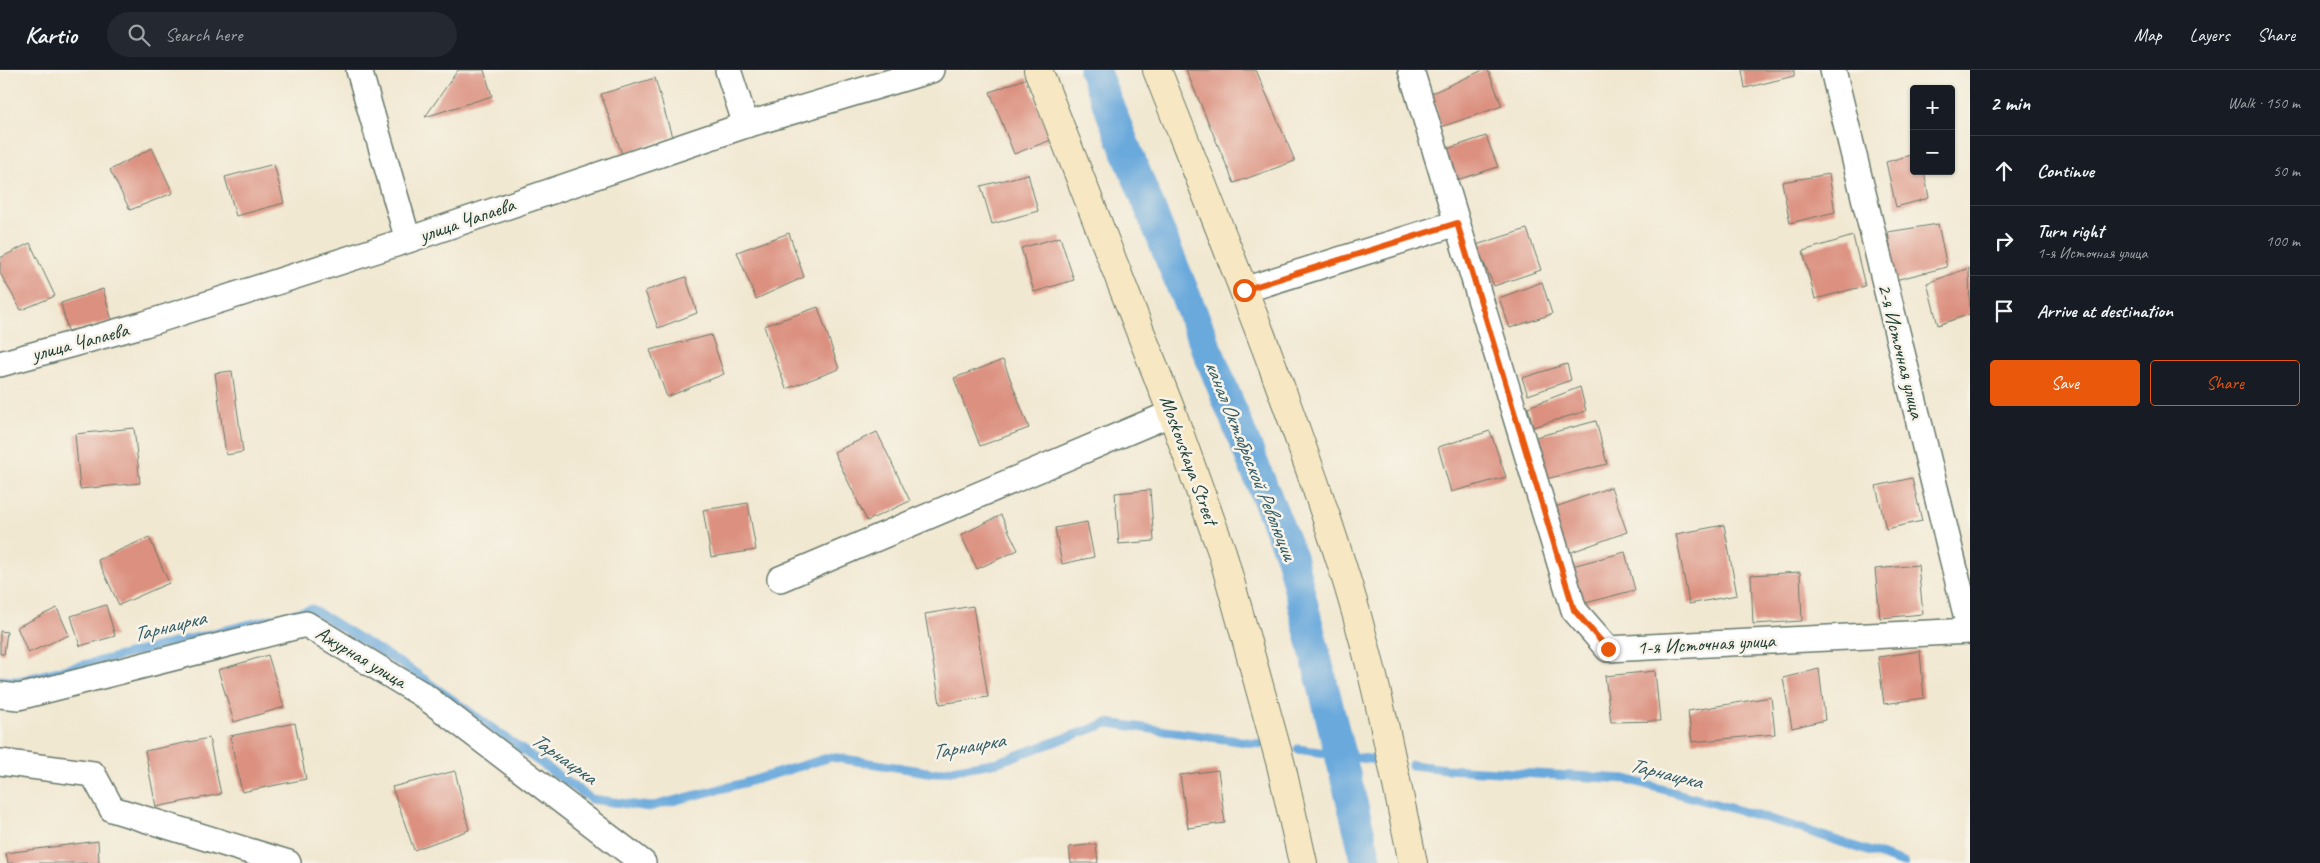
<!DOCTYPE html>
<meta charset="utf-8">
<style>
body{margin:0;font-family:Caveat,sans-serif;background:#242831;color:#f1f3f6}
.controls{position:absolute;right:15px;top:15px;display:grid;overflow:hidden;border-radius:5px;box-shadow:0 1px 4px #0004}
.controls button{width:45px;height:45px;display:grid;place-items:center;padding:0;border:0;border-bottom:1px solid #363941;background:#171b24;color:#f1f3f6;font:25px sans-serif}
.stop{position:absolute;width:15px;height:15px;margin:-11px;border:4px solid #ea580c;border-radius:50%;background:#fff}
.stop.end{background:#ea580c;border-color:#fff;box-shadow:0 1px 5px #0008}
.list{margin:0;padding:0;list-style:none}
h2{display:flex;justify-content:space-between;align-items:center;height:65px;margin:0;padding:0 20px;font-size:21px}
h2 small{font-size:16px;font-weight:400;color:#9ea1a6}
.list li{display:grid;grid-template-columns:32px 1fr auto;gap:15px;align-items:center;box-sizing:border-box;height:70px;padding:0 20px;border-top:1px solid #363941}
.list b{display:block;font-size:19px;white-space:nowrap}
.list p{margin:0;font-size:16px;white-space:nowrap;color:#9ea1a6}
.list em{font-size:16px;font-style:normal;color:#9ea1a6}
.actions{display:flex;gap:10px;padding:15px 20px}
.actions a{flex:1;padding:11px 0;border:1px solid #ea580c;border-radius:5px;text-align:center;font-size:18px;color:#ea580c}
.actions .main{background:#ea580c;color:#fff}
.icon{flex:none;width:28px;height:28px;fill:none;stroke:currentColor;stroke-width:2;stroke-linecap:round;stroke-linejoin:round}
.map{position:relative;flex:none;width:1970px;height:793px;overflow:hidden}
header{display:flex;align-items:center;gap:30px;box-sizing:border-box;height:70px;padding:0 25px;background:#171b24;border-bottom:1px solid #363941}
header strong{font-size:24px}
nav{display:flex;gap:28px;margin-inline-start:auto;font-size:18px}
.search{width:350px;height:45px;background:#242831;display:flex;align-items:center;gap:12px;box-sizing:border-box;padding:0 18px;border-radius:28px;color:#9ea1a6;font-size:19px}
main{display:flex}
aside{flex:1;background:#171b24}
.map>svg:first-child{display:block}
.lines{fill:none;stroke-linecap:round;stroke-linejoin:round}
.stream{stroke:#69a9dc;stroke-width:9}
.canal{stroke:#69a9dc;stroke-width:31}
.building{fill:#dc9180}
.minor-casing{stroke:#68796b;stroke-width:28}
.secondary-casing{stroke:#68796b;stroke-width:30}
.minor{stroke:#fff;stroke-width:25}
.secondary{stroke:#f7e8c3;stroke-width:28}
.route{stroke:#ea580c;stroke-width:6}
.labels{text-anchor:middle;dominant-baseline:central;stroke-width:5;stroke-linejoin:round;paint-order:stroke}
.street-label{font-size:20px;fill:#1f3d34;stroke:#f7f3e8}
.water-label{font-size:21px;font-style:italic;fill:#355d66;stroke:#f7f3e8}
</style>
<header>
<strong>Kartio</strong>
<div class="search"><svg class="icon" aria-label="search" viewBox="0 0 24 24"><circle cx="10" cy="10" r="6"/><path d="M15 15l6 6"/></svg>Search here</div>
<nav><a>Map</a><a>Layers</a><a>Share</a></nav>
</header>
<main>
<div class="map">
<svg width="1970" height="793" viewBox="0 0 1970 793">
<rect width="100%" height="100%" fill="#f7f3e8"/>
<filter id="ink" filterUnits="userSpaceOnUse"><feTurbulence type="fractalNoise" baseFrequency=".02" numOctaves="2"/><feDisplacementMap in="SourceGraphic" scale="10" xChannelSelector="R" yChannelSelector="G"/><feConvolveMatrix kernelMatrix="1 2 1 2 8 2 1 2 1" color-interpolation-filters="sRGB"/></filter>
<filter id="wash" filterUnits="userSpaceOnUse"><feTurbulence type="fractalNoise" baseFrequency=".0096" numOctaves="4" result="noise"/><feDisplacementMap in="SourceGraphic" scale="20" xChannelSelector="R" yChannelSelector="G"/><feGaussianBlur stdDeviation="1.12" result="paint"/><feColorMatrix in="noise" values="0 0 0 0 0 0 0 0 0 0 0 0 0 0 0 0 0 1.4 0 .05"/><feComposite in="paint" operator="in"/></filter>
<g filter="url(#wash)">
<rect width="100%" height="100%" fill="#f1e8d1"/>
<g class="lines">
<!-- stream -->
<path class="stream" d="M0,610L18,611L312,539L408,598L591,729L649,737L744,713L831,687L934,703L998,692L1108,653L1261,674
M1298,679L1375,690
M1412,695L1446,699L1626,709L1787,754L1904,793"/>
<!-- canal -->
<path class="canal" d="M1094,0L1291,487L1367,793"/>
</g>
<g id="blocks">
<!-- building -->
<path class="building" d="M458,0H484L492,26L425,47Z
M1186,0H1256L1295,91L1234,113Z
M1483,0H1488L1502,36L1441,57L1432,23Z
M1742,0H1794V6L1745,18Z
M655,8L672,67L622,84L601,24Z
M1027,8L1051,70L1014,84L990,22Z
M1486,66L1498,97L1454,111L1444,80Z
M152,78L173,123L130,140L110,100Z
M1914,84V101H1924L1929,128L1896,137L1886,92Z
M274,94L284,133L236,146L225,107Z
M1028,104L1038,141L992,154L981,116Z
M1829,104L1835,142L1790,153L1782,112Z
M1938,154L1947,197L1895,210L1888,162Z
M1527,159L1541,200L1494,216L1476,175Z
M789,163L804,207L756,229L737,182Z
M1853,166L1865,216L1815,229L1803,181Z
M1060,167L1074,210L1034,222L1021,178Z
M30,173L55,226L21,240L0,203V188Z
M1969,198L1970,244L1938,255L1927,213Z
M686,207L697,243L658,258L645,221Z
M1542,212L1552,244L1510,258L1499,228Z
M103,219L112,251L68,261L61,233Z
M818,237L839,299L786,319L764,256Z
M711,265L724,304L667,327L650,280Z
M1003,290L1029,358L980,376L954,308Z
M1567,294L1571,310L1528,325L1522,308Z
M232,301L243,382L226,385L215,303Z
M1580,317L1586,341L1533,357L1528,337Z
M1596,351L1607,394L1546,409L1532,368Z
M134,358L140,413L80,419L75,364Z
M1490,361L1506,407L1451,422L1438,377Z
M877,362L910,431L867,451L834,382Z
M1912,408L1922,451L1886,459L1876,416Z
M1611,417L1627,462L1566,484L1550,439Z
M1150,420L1154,471L1119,474L1115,423Z
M748,433L756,480L711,487L703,440Z
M1001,445L1018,480L977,499L961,465Z
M1087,452L1094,487L1062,494L1055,458Z
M1724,455L1737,525L1689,534L1676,464Z
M149,467L169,513L119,535L98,490Z
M1625,482L1635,520L1582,534L1572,496Z
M1918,495L1923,544L1880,548L1875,499Z
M1800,502L1802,551L1753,554L1751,505Z
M106,535L115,566L80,576L71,546Z
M973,536L988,627L940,634L925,544Z
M57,538L69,565L28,583L17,557Z
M0,561L7,562L4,584H0Z
M1920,581L1924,628L1884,634L1878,587Z
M268,585L284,637L234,652L218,600Z
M1819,599L1825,650L1792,658L1783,608Z
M1655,601L1660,651L1611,652L1605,606Z
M1771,627L1775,664L1692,672L1688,641Z
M295,653L306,709L242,722L230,666Z
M209,668L221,724L156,737L145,681Z
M1218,700L1225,753L1188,758L1180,705Z
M455,701L469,760L414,780L392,717Z
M98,771L99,793H8L6,783Z
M1096,774L1098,793H1071L1069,777Z"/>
</g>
</g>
<g filter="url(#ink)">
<use href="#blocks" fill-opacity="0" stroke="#68796b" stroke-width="1"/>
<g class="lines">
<defs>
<path id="minor" d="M359,0L408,170
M728,0L746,55
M1411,0L1574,540L1608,579L1970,561L1833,0
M1244,220L1457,153
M0,294L145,254L408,170L746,55L931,0
M780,509L1172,343
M0,625L19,627L306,554L423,625L643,793
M0,692L93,704L112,739L288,793"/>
<path id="secondary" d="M1038,0L1172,343L1222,482L1281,695L1303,793
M1157,0C1224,170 1294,340 1348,515C1376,607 1394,700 1413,793"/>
</defs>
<!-- minor casing -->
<use href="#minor" class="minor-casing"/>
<!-- secondary casing -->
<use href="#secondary" class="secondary-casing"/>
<!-- minor -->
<use href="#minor" class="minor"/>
<!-- secondary -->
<use href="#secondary" class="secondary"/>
</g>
</g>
<g class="lines" filter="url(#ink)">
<!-- route -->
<path class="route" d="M1244,220L1457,153L1574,540L1608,579"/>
</g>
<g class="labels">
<!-- street labels -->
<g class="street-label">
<text transform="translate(467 150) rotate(-19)">улица Чапаева</text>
<text transform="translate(80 272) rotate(-15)">улица Чапаева</text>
<text transform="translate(1901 281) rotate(76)">2-я Источная улица</text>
<text transform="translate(1189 390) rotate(70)">Moskovskaya Street</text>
<text transform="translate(1706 574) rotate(-3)">1-я Источная улица</text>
<text transform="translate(361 587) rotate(31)">Ажурная улица</text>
</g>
<!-- water labels -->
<g class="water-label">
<text transform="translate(1251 390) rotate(68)">канал Октябрьской Революции</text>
<text transform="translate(169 556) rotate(-14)">Тарнаирка</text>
<text transform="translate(968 676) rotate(-10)">Тарнаирка</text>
<text transform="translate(564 688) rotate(35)">Тарнаирка</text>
<text transform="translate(1666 703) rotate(14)">Тарнаирка</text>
</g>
</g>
</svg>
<div class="controls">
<button>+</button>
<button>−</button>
</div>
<div class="stop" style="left:1244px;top:220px"></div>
<div class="stop end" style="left:1608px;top:579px"></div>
</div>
<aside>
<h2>2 min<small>Walk · 150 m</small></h2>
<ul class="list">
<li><svg class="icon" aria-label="ahead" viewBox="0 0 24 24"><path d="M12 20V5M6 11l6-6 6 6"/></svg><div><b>Continue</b></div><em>50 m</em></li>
<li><svg class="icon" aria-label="right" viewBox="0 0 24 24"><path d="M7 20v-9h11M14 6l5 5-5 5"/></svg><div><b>Turn right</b><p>1-я Источная улица</p></div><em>100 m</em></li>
<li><svg class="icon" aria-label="arrive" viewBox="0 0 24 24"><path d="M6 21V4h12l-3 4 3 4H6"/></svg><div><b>Arrive at destination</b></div></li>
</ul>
<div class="actions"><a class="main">Save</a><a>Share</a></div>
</aside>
</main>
